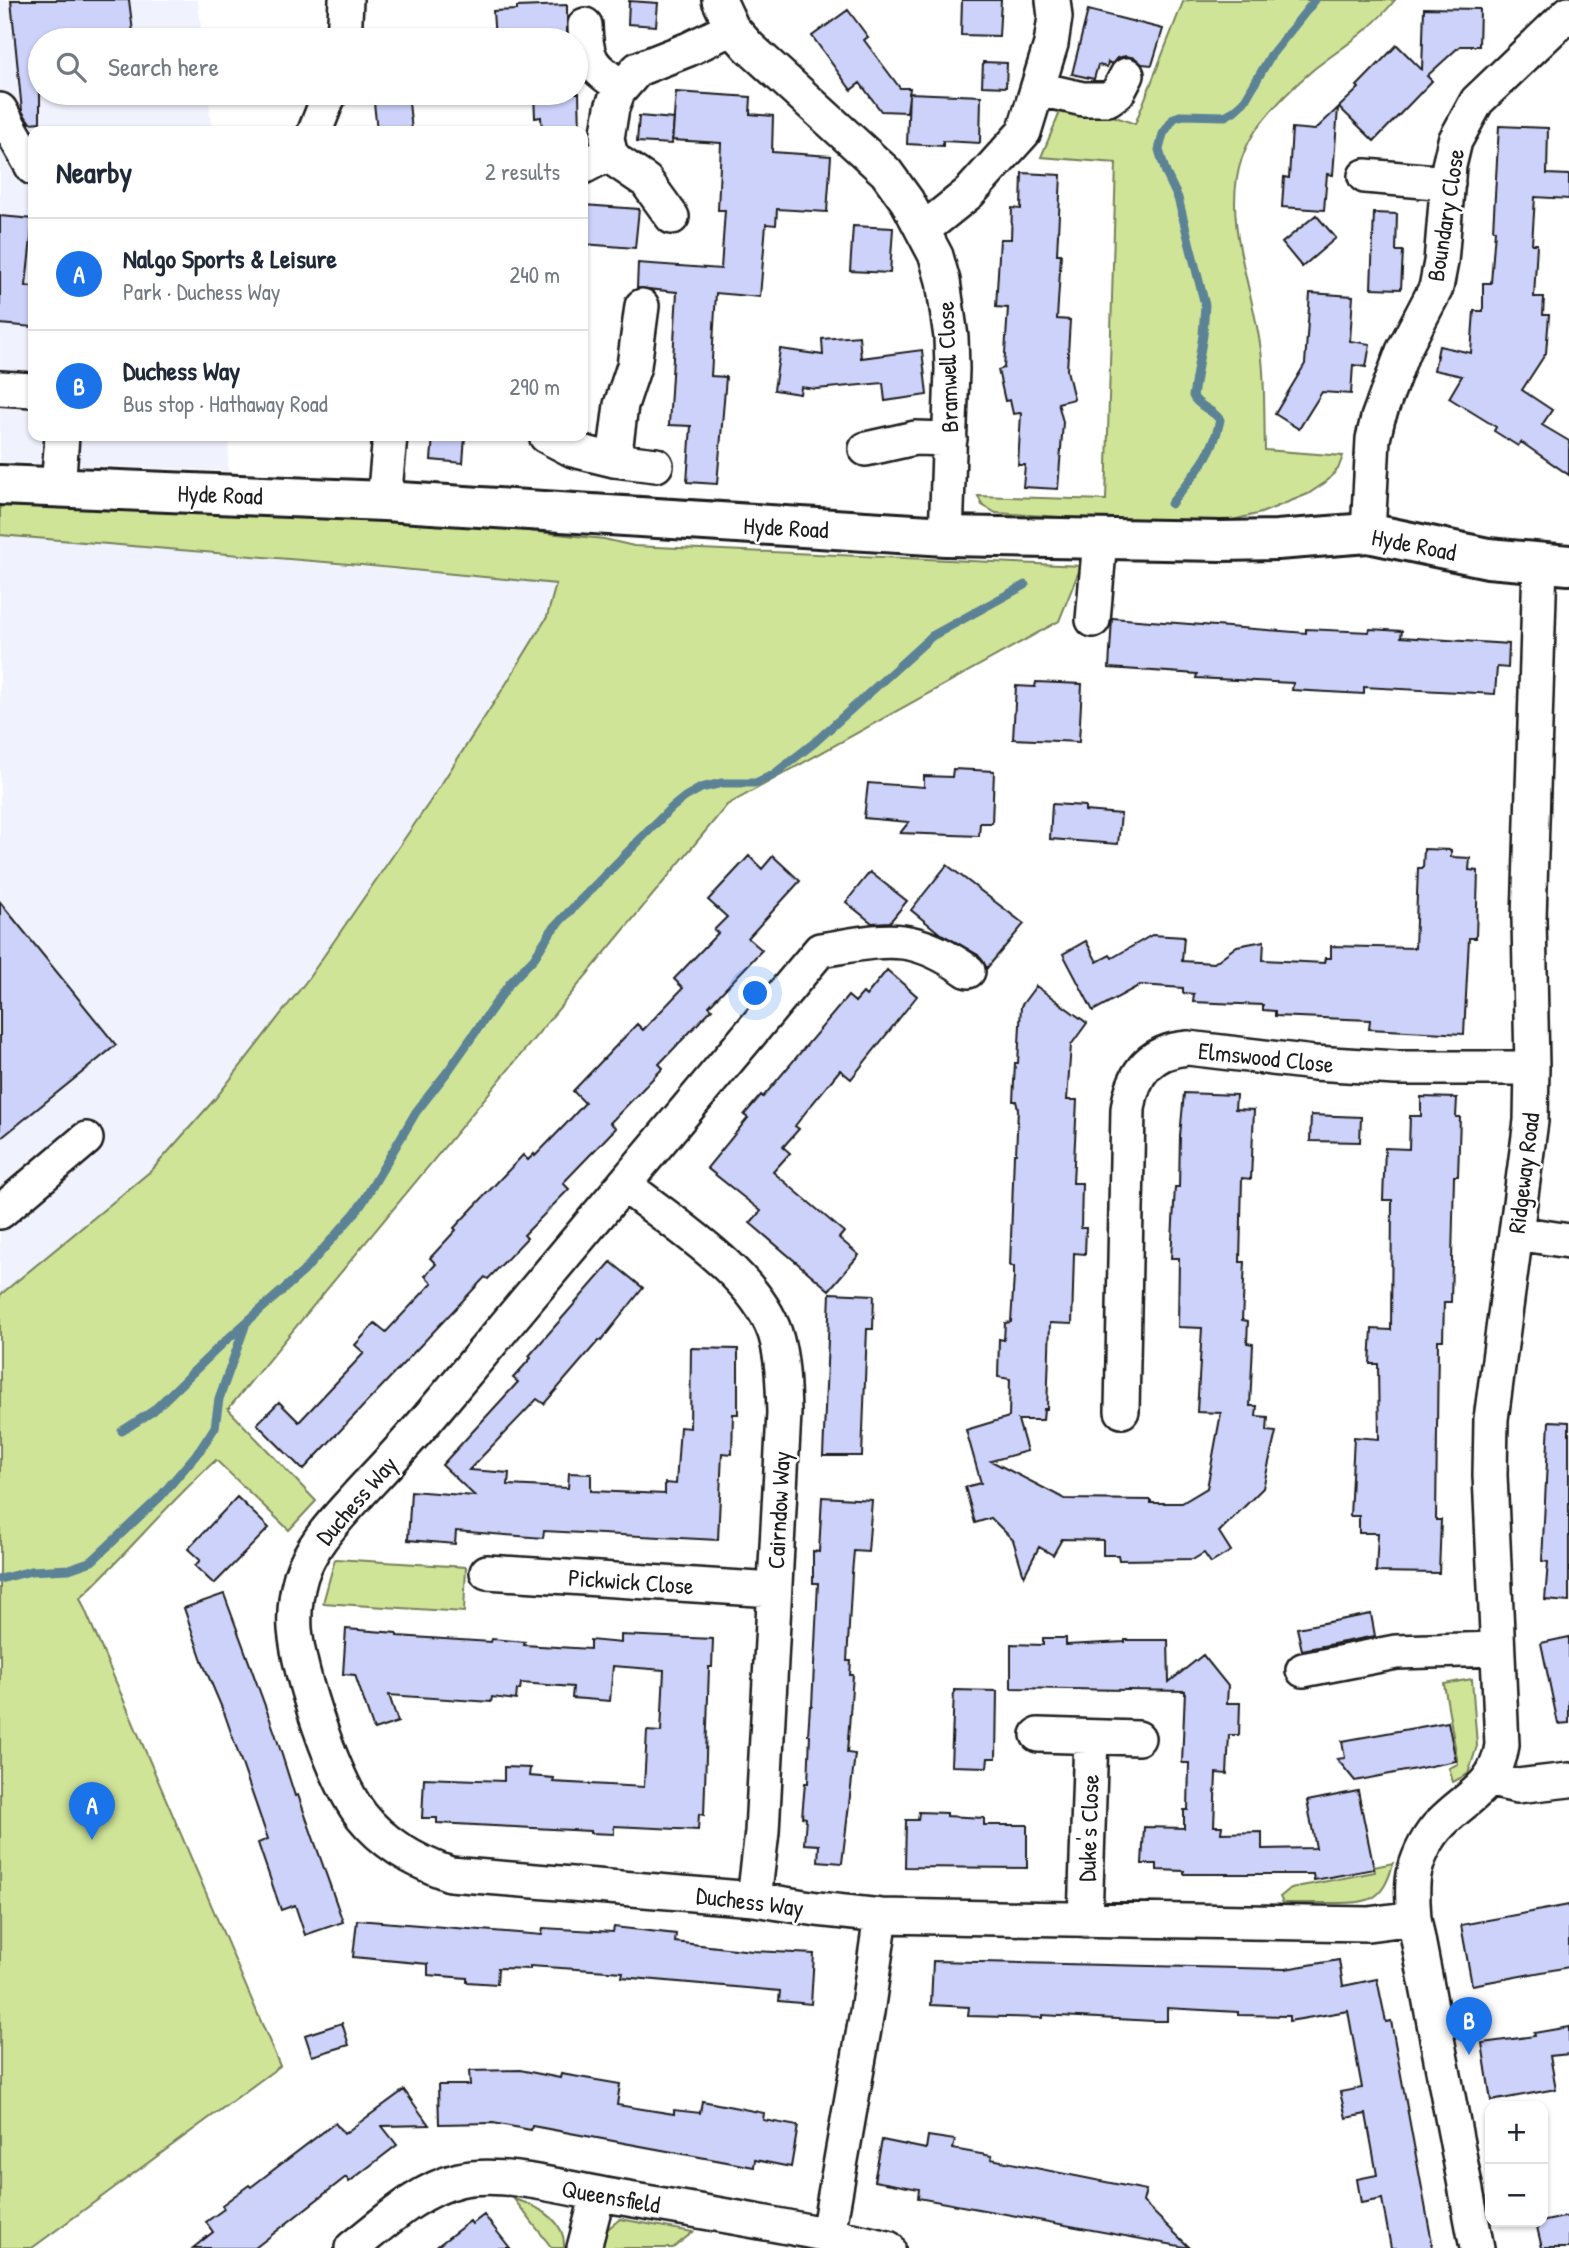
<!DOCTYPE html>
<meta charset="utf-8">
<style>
body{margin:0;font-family:"Patrick Hand",sans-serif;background:#f2f2f3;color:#1f2937}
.controls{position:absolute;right:21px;bottom:21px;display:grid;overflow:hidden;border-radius:14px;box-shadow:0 2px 5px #0004}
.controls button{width:63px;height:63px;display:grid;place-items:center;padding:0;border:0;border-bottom:2px solid #e0e1e3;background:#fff;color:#1f2937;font:35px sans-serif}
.you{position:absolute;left:756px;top:994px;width:24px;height:24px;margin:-18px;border:5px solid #fff;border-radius:50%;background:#1a73e8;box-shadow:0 0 0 10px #1a73e833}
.badge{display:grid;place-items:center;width:46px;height:46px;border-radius:50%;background:#1a73e8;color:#fff;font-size:23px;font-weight:700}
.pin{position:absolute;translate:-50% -58px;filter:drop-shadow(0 2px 4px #0008)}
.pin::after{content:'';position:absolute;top:37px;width:24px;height:21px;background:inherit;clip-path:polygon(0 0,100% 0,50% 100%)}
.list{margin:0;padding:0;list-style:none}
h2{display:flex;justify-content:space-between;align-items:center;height:91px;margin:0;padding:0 28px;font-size:30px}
h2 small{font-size:23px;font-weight:400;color:#747a83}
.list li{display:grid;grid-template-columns:46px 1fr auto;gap:21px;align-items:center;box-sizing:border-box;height:112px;padding:0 28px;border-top:2px solid #e0e1e3}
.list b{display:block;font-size:26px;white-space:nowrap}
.list p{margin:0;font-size:23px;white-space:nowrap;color:#747a83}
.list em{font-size:23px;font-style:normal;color:#747a83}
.icon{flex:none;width:38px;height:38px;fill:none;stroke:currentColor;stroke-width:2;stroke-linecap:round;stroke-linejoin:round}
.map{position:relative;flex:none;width:1569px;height:2248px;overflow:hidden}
.search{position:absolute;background:#fff;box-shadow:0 2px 5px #0004;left:28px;top:28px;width:560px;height:77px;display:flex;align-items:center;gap:18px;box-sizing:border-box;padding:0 24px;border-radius:38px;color:#747a83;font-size:26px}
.panel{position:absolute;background:#fff;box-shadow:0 2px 5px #0004;left:28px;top:126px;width:560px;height:315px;border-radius:14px}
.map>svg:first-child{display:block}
.built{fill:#f0f2fe}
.green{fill:#d0e498;stroke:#76805a;stroke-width:2}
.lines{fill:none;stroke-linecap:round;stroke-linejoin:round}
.stream{stroke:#5c8295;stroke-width:9}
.building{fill:#ccd2fa;stroke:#1c1c1c;stroke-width:2}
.minor-casing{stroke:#1c1c1c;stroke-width:38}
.major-casing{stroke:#1c1c1c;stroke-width:44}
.minor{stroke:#fff;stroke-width:33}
.major{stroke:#fff;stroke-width:38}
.labels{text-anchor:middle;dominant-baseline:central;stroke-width:5;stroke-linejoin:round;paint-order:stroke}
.street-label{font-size:24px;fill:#1c1c1c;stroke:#fff}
</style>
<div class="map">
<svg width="1569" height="2248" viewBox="0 0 1569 2248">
<rect width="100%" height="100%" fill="#fff"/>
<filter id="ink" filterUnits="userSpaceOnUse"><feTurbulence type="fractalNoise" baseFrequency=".0143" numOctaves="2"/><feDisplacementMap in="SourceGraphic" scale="14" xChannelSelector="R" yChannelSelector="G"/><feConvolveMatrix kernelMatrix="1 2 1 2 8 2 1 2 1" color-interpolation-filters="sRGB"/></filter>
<g filter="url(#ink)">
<!-- built -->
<path class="built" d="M0,0H198L202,40H40V93H208L212,131H33V436H229L228,471L0,462Z
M0,535L556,584L547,616L506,684L429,803L308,979L215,1099L152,1170L0,1295Z"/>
<!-- green -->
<path class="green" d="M1189,0H1395C1371,30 1344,46 1314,69C1295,85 1277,103 1262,122C1205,192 1255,281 1262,359C1265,389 1264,420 1265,450L1343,456L1338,469L1326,482L1308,494L1261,513L1208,526L996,513L982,505L978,496L1106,500L1116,163L1041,157L1063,105L1102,112L1135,124L1183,2Z
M0,498L426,520L604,539L634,546L1081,566L1059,621L727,805L228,1409L316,1501L289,1530L216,1460C168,1503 127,1554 80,1598L280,2066L32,2248H0V1295L152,1170L215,1099L308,979L429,803L506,684L547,617L556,584L361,565L0,535Z
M335,1559L466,1567L464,1612L323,1603Z
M1472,1679L1477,1746L1468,1774L1453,1782L1449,1768L1458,1764L1444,1684Z
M1393,1863C1384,1902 1368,1903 1333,1903C1316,1903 1300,1903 1283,1903L1280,1897L1291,1888L1375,1872L1374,1867Z
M514,2199C538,2206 566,2220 564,2248H552Z
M620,2219L693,2232L673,2248H603L605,2231Z"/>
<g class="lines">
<!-- stream -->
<path class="stream" d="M1171,504C1194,473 1212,459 1220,420C1213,409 1199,408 1193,396L1203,335L1205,305L1178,198L1166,173L1159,150L1163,134L1174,118L1183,115L1225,116L1234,111L1244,102L1271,55L1315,0
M122,1431L153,1411L222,1344L303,1272L355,1213L363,1202L416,1112L448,1071L510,983L534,958L552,930L564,917L670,809L685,797L701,788L722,783H755L773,775L814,743L932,636L1025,585
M0,1579L31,1571L69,1569L92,1561L160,1497L200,1450L215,1427L219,1399L245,1326"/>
</g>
<!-- building -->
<path class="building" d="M11,0H129L134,40H40V122L30,123L22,111Z
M962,0H1001L999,36L961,35Z
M629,1L658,3L656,26L628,24Z
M567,5V40H495L493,11L517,10V7Z
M1424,8L1480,9L1479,46H1460L1427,76L1432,81L1374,141L1339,107L1359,88L1357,86L1397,45L1422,70Z
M848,10L868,37L864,40L900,88H910L907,112L881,111L860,83L851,90L812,36Z
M1088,10L1163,29L1152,65L1142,64L1135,58L1126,56L1117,58L1112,64L1108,62L1107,67L1098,65L1094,79L1072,74Z
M983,62L1007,63L1006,87L982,86Z
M676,92L751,97L750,114L773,116L772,152L831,156L827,212L777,209L776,225L766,224L760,297L716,293L711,376L726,377L717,484L687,482L691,426L669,425L677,292L637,288L638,263L721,269L725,210H718L721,143L672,140Z
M373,93H408L412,131H377Z
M534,93H579L580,131H542L541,117L535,118Z
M909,93L981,96L980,143L943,141V146L907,144Z
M1338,108L1333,175L1327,174L1324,210L1282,207L1284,177L1289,178L1292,128L1315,130Z
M639,116L674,119L672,144L637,142Z
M1499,126L1548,128L1547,174L1569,175V199L1535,197L1532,244H1537L1534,297H1544L1543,315H1549L1546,353L1522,390L1552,410L1542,425L1569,441V475L1521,442L1518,446L1494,431L1496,427L1449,398L1462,376L1434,370L1439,346L1471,353L1474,311H1483V283H1491L1495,230H1493Z
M1022,173L1061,175L1057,254H1061L1057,319L1070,320L1067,370L1074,399L1058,403L1063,422L1058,489L1023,487L1025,465H1018L1021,413L1013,414L1010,400L1005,401L998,370L1004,368L1008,308L996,307L1000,239H1011L1012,208L1021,209Z
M583,205L639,209L635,248L583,244Z
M1374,213L1397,214L1396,251H1403L1401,289L1371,288Z
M1316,215L1336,238L1302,267L1282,243Z
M0,216L33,219L26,286L33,287V327L0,324Z
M853,226L893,228L890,273L850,271Z
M1310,293L1353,296L1350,341L1370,344L1366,367L1353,365L1351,394L1322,392L1299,429L1275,414L1305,364Z
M859,336L861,358L922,350L927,395L885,401L883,383L816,389L801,387L800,394L774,390L780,349L823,355L822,339Z
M433,436H465L463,463L431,460Z
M1112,618L1306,633V629L1369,632L1370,629L1402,631L1401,637L1509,644L1508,668L1497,667L1495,694L1364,687V694L1292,690L1293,683L1196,678L1197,674L1109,668Z
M1036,682L1082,684L1079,742L1013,739L1016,686L1035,687Z
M953,769L994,771L992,823H980L979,836L900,833L909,822L864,818L868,783L924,787V776L952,777Z
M1052,804L1085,806V811L1121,814L1118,844L1050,839Z
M1424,849L1451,850V857L1470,858L1469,870L1478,871L1476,938H1469L1464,1034L1369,1029L1370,1020L1275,1016V1011L1263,1010V1005L1193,1002L1194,994L1183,993V988L1140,985L1093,1011L1063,954L1086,941L1097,962L1110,955L1112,958L1152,935L1184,937L1182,961L1214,963L1237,946L1264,941L1263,960L1324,963L1325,958H1331V946L1415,948L1418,868H1423Z
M749,856L762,869L773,856L800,881L748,938L762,950L709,1006L712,1009L659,1064L663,1068L610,1123L616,1128L563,1183L569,1189L524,1235L527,1238L488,1279L485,1277L303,1470L257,1424L279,1402L299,1422L364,1353L355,1345L375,1323L386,1332L432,1283L425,1276L436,1264L430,1258L456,1230L454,1228L523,1155L528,1160L534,1154L535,1156L565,1125L585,1103L573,1091L637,1024L643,1030L683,988L674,979L718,933L714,930L727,917L708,900Z
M947,865L1024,924L987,968L978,955L938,932L911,910Z
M870,872L907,901L890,922L872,923L846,902Z
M0,902L116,1045L0,1139Z
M887,970L917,996L851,1079L840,1070L808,1109L795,1126L799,1129L783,1147L790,1153L773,1172L844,1232L839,1238L859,1255L829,1290L750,1223L761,1211L707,1168L748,1118L744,1115L761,1095L763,1097L848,996L855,1002L863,993L866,996Z
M1036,986L1087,1023L1071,1045L1067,1100H1077L1073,1183H1082L1081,1228H1086L1085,1254L1074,1253L1072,1324L1050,1323L1047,1409H1044L1043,1420H1018L1027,1451L991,1461L1065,1499L1151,1500V1503H1182L1207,1488L1221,1413L1197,1412L1202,1328L1178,1327L1179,1258H1171L1175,1187H1179L1180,1136L1184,1093L1236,1095L1235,1109L1254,1110L1251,1179L1242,1178L1240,1262H1245L1242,1320L1248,1321L1247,1343L1253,1344L1250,1406H1257L1256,1416L1268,1417L1267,1431L1276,1432L1263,1488L1219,1532L1231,1551L1211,1563L1204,1553L1194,1559L1119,1560L1118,1555H1103V1540L1062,1539L1053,1555L1039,1547L1024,1576L1013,1540L991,1518L975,1523L965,1487L981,1483L966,1430L1009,1417L1010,1379L998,1377L999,1339L1004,1340L1005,1323L1011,1322L1014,1276V1266H1010L1014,1154H1016L1018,1109L1016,1101H1013L1015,1063H1018L1021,1006Z
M1421,1097L1457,1098L1456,1117H1460L1458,1176H1454L1451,1302H1444L1443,1340H1438L1436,1520H1441L1439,1573L1376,1572L1378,1533H1359V1516H1350L1354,1437L1379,1439L1378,1364H1370L1372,1329L1391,1330L1392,1200H1383L1385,1148L1409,1149L1410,1116H1421Z
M1311,1115L1361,1117L1360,1142L1310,1141Z
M611,1262L643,1288L601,1341L599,1340L544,1404L537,1399L469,1470L509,1473L508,1485L568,1488L569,1473L591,1474V1491L665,1494V1483L676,1484L680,1427L690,1428L691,1348L738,1349V1414H733L732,1454L722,1453L718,1540L544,1531L543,1538L456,1531L455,1544L408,1540L411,1491L475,1496L442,1465L518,1382L513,1378L531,1358L529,1356Z
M830,1293L874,1295L873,1329H867L862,1456H823Z
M1549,1421L1569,1422V1602L1545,1600L1548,1562L1542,1561Z
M237,1497L269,1528L214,1584L195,1566L200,1560L188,1549Z
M822,1497L872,1500L868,1552L854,1551L852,1573L847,1661H851L850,1675H853L847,1753L855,1754L842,1863L818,1861L819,1845L804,1844L806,1818L802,1817L805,1783H808L810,1735H808L810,1706H812L818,1583H813V1551L819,1552Z
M224,1594L275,1733L295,1796L298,1795L343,1922L305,1935L295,1905L281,1910L258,1843L268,1839L225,1715L204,1666L184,1608Z
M1371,1614L1375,1636L1302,1650L1297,1628Z
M346,1629L397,1633V1636L491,1642L492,1639L525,1642L524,1645L590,1649V1640L621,1643V1635L713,1639L712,1667H709L704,1815L699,1814L698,1830L614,1826V1834L590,1833V1831L437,1823V1818H422L424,1778L504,1781V1767L530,1768L529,1776L554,1778L553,1782L644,1787L647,1731L661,1732L664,1670L613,1666L610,1701L572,1698L573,1687L521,1683L520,1690H517L516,1700L492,1697L491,1702L389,1695L398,1722L374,1730L355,1675L343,1674Z
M1569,1637V1723L1558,1724L1541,1643Z
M1043,1638H1066V1645L1125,1642V1640H1168L1169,1682L1203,1655L1228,1686L1227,1703H1240L1239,1735H1229L1227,1774L1216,1773L1214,1826H1222L1221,1833L1262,1832V1849L1316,1848L1307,1801L1358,1791L1374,1869L1314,1880L1313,1874H1184V1871L1157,1870V1864H1142L1144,1827L1184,1828V1810H1188L1189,1763H1182L1185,1691L1011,1688V1644L1043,1645Z
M954,1690L997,1691L996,1758H988L987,1767L951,1766Z
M1448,1722L1456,1761L1355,1781L1337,1759L1345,1758L1342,1741Z
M919,1812L946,1813V1816L984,1818V1825H1027V1868L905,1867L906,1820H918Z
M1569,1905V1967L1472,1985L1461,1925Z
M357,1920L542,1935L543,1928L613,1932L614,1927L676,1934L675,1942L752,1951L814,1954L811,2004L779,2001L780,1991L622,1977L623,1972L530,1966V1969L498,1968L497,1984L467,1982V1978L428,1975V1964L353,1957Z
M1339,1960L1343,1986L1377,1979L1386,2022L1391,2021L1433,2248H1391L1382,2199L1361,2203L1357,2179L1377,2175L1366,2114L1346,2118L1340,2092L1362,2088L1348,2011L1289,2021V2016L1238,2015V2012L1167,2008V2021H1154L1042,2015V2018L968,2016L969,2007L931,2005L933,1961L1285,1969Z
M342,2023L349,2045L312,2056L305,2035Z
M1569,2027V2054L1550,2056L1556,2089L1491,2101L1482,2043L1535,2036L1534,2033Z
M520,2070L560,2078L561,2074L620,2084L617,2105L674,2114V2110L700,2113L702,2101L764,2113L763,2120L798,2126L791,2167L755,2160L754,2167L532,2126L531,2130L493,2123L439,2124L438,2085H470L469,2071Z
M404,2090L429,2125L382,2126L397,2145L349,2182L346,2177L255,2248H193L213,2232L206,2222L224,2209L222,2205L249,2185L251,2187L335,2123L344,2134Z
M928,2136L955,2140L953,2149L992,2156L991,2159L1146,2190L1143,2202L1190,2248L918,2198L919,2189L874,2181L882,2140L926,2149Z
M484,2215L510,2248H435L470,2221L472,2224Z
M1569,2216V2248H1542L1536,2223Z"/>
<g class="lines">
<defs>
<path id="minor" d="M719,0L732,28L749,47L886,172L907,201L936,256L943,281L951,337L952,369L946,536
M585,25C586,61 592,67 622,87
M344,40L346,0
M1039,89L1083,99H1108L1118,92L1127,75
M0,110L33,168
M315,131L330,93
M583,167L610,153
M1365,176L1448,183
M672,217L646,181L618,162L610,153L607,138L612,108L618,92L638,69L689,49L732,28
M923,230L969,193L1024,132L1051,44L1055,17L1053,0
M0,388L33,390
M546,436L573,450L614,460L621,405L634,366L642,306
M866,449L915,438L950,439
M614,460L656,465
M58,488L62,436
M384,501L390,436
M1368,533L1373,439L1378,418L1403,351L1436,288L1441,262L1449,166L1455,141L1477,101L1569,13
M1093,620L1100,539
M968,971C910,930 885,940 820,950C692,1105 563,1259 433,1412C409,1441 383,1468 358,1495C335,1521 312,1543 301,1576C296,1593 294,1612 295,1629C299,1674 334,1781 362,1816C385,1845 416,1862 450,1874L754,1899L817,1909L881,1916L1368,1924L1414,1918
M626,1186C673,1223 755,1274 775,1333C783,1359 783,1386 784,1413L762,1832L754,1899
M0,1212L86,1139
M1517,1233L1569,1241
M1122,1411L1128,1109C1133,1073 1150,1051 1188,1048L1314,1063L1396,1068H1532
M487,1572L774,1590
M1303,1670L1396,1652L1497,1649
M1038,1735L1138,1738
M1491,1780L1517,1786L1569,1780
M1085,1920L1091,1737
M828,2234L867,2012L881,1916
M352,2248C384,2223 418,2190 459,2180C502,2170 568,2189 611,2196C704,2212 797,2227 888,2248
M584,2248L598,2194
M1477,2248L1414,1918C1413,1903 1411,1885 1415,1870C1419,1854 1429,1835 1441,1823C1468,1795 1496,1788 1502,1745L1490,1475L1491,1419L1531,1121L1532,1068L1529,919L1540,563"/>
<path id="major" d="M0,485L384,501L946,536L1221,541L1277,540L1368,533L1488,558L1569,565"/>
</defs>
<!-- minor casing -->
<use href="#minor" class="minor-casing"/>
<!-- major casing -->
<use href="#major" class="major-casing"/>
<!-- minor -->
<use href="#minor" class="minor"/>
<!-- major -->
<use href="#major" class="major"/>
</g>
</g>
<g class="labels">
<!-- street labels -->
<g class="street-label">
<text transform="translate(1445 215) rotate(-81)">Boundary Close</text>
<text transform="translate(947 367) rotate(-92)">Bramwell Close</text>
<text transform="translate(220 494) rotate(2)">Hyde Road</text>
<text transform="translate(786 527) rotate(3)">Hyde Road</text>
<text transform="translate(1414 544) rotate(11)">Hyde Road</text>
<text transform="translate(1266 1057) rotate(6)">Elmswood Close</text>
<text transform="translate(1523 1173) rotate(-83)">Ridgeway Road</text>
<text transform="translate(356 1500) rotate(-49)">Duchess Way</text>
<text transform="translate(778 1510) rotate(-87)">Cairndow Way</text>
<text transform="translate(631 1581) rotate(4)">Pickwick Close</text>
<text transform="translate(1088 1828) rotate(-88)">Duke's Close</text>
<text transform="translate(750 1901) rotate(7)">Duchess Way</text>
<text transform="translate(611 2196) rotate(10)">Queensfield</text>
</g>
</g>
</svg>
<div class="controls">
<button>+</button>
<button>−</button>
</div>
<div class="you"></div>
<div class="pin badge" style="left:92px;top:1840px">A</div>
<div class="pin badge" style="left:1469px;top:2055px">B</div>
<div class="search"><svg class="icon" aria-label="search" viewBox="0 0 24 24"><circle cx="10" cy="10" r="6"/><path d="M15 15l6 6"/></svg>Search here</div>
<section class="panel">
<h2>Nearby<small>2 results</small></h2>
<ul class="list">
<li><span class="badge">A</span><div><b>Nalgo Sports &amp; Leisure</b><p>Park · Duchess Way</p></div><em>240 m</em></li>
<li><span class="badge">B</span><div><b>Duchess Way</b><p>Bus stop · Hathaway Road</p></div><em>290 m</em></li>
</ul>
</section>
</div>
